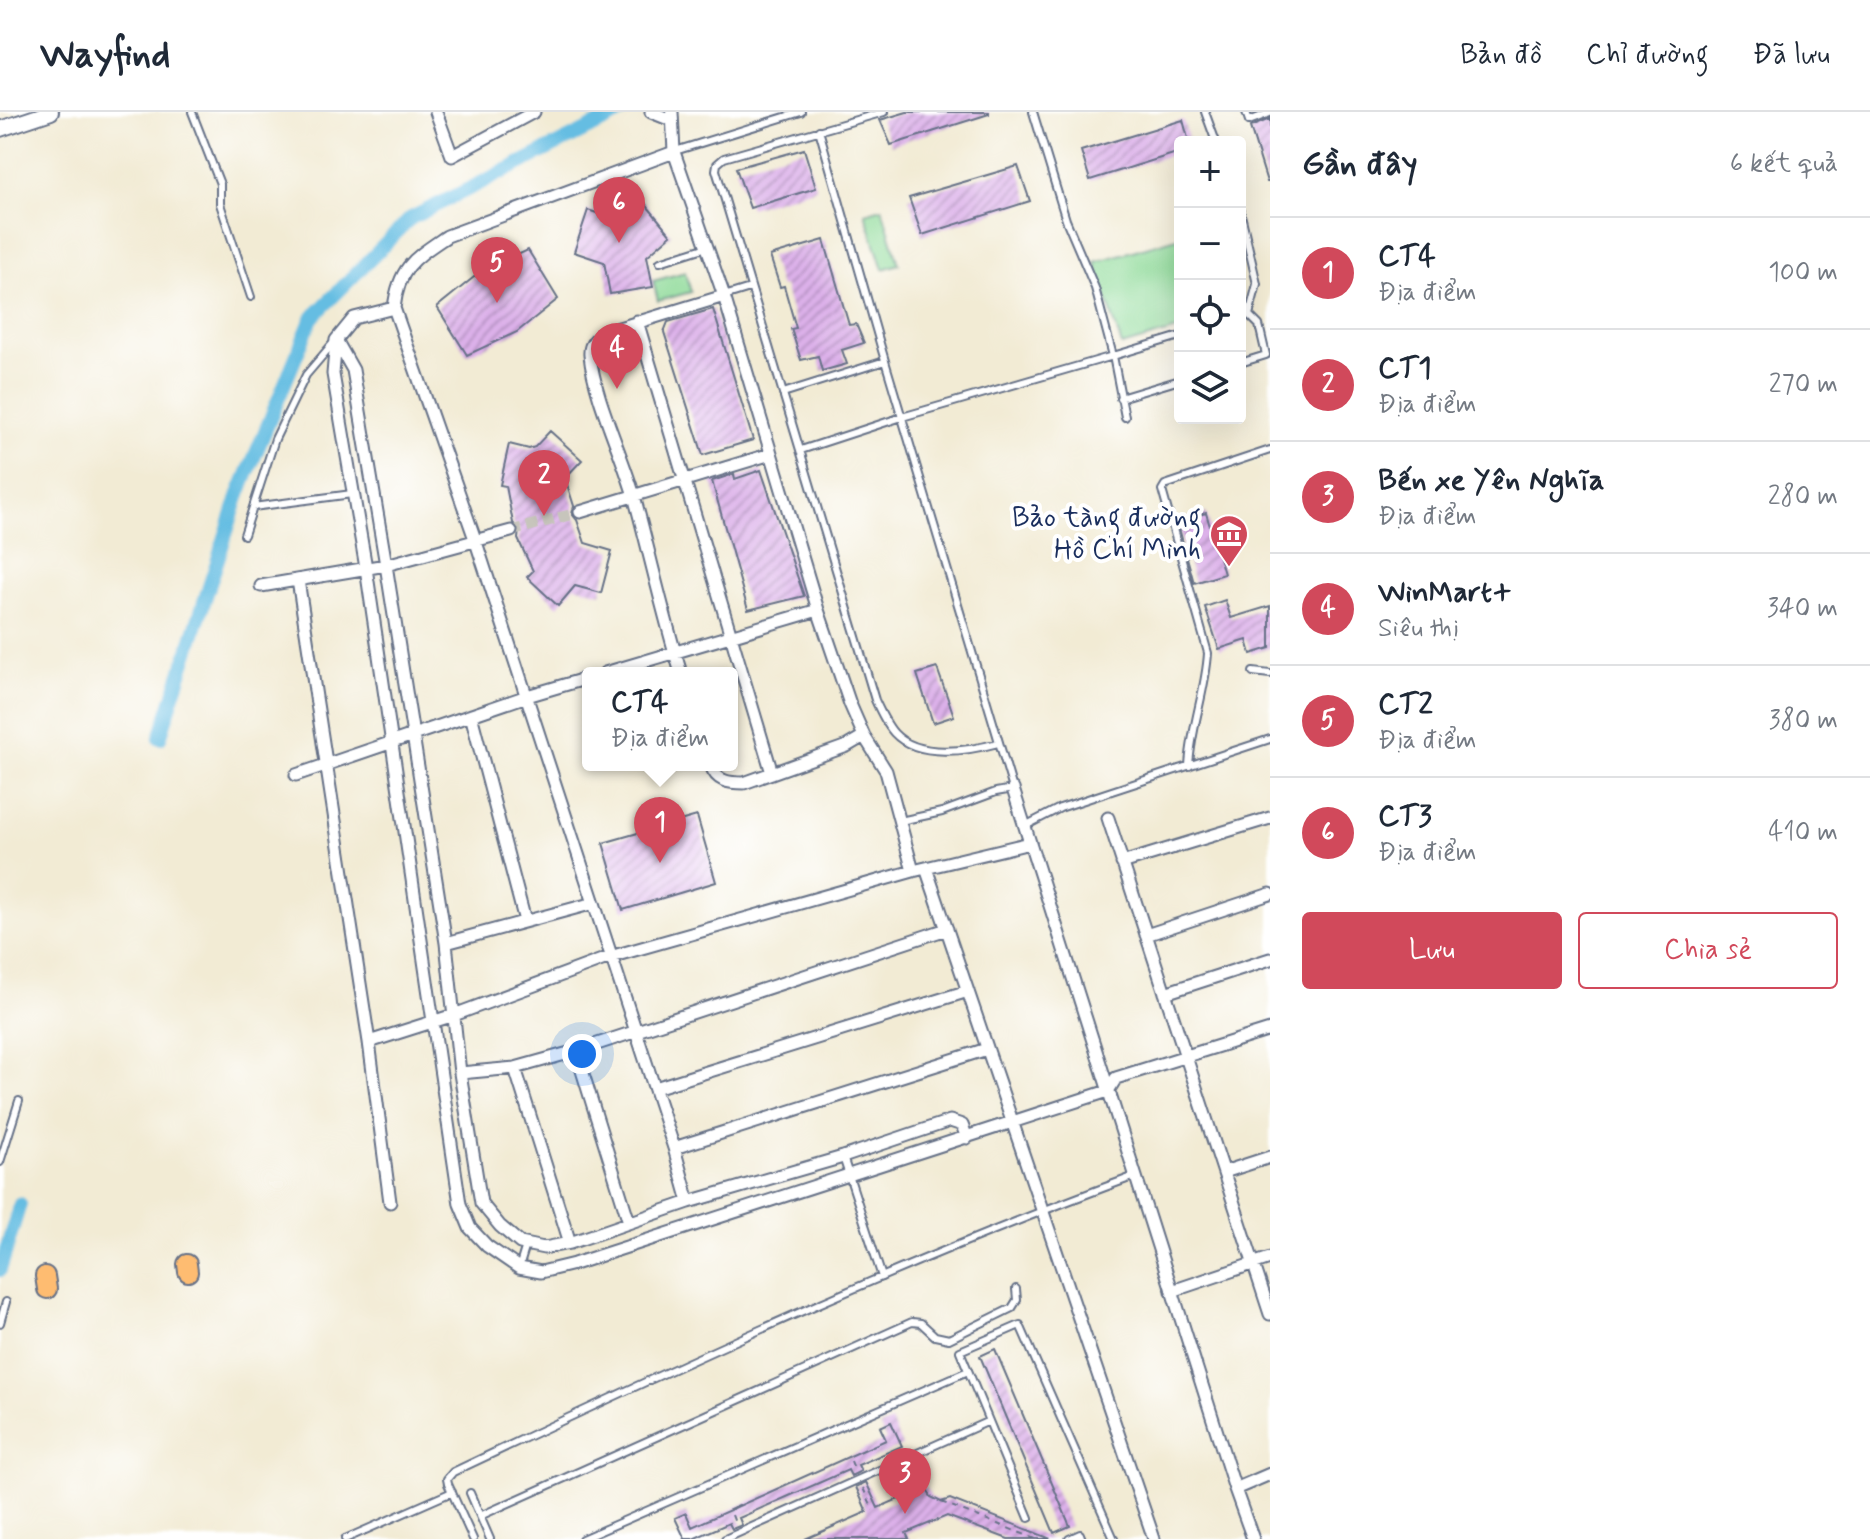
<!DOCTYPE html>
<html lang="vi">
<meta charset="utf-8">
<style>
body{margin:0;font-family:Mynerve,sans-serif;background:#f6f6f7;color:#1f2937}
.controls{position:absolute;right:24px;top:24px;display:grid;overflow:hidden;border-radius:8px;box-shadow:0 8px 32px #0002}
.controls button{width:72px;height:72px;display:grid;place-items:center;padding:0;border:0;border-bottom:2px solid #e0e1e3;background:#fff;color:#1f2937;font:40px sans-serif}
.you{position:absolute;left:582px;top:942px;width:28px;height:28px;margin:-20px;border:6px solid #fff;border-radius:50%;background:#1a73e8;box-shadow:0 0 0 12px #1a73e833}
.badge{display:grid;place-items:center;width:52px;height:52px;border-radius:50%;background:#d1495b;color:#fff;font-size:26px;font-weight:700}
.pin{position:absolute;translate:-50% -66px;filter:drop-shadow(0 2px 4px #0008)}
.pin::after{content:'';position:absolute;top:42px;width:28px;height:24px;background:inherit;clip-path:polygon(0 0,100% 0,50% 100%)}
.popup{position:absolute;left:582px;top:555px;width:156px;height:104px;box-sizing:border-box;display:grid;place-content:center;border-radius:8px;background:#fff;filter:drop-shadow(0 2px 6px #0005);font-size:26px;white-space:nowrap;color:#747a83}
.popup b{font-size:30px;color:#1f2937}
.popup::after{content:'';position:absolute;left:50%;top:100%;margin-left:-16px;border:16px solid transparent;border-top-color:#fff}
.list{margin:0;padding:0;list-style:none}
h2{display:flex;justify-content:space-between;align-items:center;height:104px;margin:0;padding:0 32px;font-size:34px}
h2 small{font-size:26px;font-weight:400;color:#747a83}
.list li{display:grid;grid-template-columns:52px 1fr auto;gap:24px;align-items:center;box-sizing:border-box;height:112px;padding:0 32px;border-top:2px solid #e0e1e3}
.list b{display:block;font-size:30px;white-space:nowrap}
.list p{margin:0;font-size:26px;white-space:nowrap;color:#747a83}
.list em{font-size:26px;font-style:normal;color:#747a83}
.actions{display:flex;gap:16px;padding:24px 32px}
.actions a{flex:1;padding:18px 0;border:2px solid #d1495b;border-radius:8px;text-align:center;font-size:28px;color:#d1495b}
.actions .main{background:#d1495b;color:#fff}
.icon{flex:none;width:44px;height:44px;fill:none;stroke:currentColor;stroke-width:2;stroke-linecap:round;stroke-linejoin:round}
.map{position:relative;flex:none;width:1270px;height:1427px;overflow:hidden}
header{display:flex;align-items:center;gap:48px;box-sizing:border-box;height:112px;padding:0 40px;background:#fff;border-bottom:2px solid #e0e1e3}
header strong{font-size:38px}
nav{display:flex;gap:44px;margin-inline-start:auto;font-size:28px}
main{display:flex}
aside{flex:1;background:#fff}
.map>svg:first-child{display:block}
.green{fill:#8eda98;stroke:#54847b;stroke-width:2}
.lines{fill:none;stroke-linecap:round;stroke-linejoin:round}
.canal{stroke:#65bde2;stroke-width:14}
.building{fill:url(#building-hatch)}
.minor-tunnel{stroke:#c7c5bc;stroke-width:11;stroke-dasharray:11 5.5;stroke-linecap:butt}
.service-casing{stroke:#667187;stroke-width:10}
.minor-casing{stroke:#667187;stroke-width:15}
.tertiary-casing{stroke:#667187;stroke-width:18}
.primary-casing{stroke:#667187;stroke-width:22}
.path{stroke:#667187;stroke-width:2;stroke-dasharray:6 6;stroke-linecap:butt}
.service{stroke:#fff;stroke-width:6}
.minor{stroke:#fff;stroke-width:11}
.tertiary{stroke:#fff;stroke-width:14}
.primary{stroke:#febc71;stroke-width:18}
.labels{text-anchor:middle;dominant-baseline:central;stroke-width:8;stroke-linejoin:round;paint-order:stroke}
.poi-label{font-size:28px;fill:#1b2f5e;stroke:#fff;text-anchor:end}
</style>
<header>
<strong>Wayfind</strong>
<nav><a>Bản đồ</a><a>Chỉ đường</a><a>Đã lưu</a></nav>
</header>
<main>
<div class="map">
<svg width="1270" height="1427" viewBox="0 0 1270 1427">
<defs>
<pattern id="building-hatch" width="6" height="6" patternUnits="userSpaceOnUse" patternTransform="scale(2)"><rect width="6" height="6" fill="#dcb0e9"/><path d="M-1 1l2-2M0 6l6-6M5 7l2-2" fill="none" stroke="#b290c0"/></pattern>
</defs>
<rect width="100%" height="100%" fill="#fff"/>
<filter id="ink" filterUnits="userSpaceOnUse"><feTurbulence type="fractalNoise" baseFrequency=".0125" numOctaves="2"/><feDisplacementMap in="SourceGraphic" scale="16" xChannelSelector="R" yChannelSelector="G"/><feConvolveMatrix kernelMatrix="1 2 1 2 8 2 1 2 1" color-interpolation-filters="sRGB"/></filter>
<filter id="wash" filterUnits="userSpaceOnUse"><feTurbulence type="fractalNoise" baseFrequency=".006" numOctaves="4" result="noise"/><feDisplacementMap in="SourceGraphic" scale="32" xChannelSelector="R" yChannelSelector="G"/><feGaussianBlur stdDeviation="1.8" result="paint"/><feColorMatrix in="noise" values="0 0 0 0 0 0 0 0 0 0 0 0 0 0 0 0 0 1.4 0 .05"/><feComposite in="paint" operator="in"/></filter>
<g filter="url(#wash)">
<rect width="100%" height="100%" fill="#f2ebd4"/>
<!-- green -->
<path class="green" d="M882,96L899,152L883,157L865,101Z
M1180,125V217L1122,234L1095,150Z
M685,160L691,180L658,189L653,169Z"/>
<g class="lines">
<!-- canal -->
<path class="canal" d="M160,626L239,382L312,206L411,106L622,0
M0,1158L20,1092"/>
</g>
<g id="blocks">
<!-- building -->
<path class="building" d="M907,0H989V2L891,33L880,8Z
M1270,7V70H1267L1250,15Z
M1183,8L1189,30H1180V40L1090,68L1081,39Z
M804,37L816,76L750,96L736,56Z
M1018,54L1030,89L922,123L909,86Z
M643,89L671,123L647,144L653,175L610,182L604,150L574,140L588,98L620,109Z
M824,128L849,213L856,212L864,231L842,238L847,252L822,259L818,244L801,248L791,217L796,216L784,174L780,175L770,144Z
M528,138L558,187L517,220L467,243L437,195L479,161Z
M713,197L753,328L703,343L664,220L668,210Z
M550,319L582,348L565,366L574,394L572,402L577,408L585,431L612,439L601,481L575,474L558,494L527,465L533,459L518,427L519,418L513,411L506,374L500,373L509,332L529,337L535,335Z
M761,358L804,484L748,498L712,369L734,362L735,367Z
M1206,401L1224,462L1194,471L1177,409Z
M1225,488L1231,506L1270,494V536L1251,542L1247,528L1219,537L1205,495Z
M937,556L954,604L933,611L917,562Z
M697,704L716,770L623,798L603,731Z
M995,1237L1070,1414L1054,1421L980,1244Z
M891,1310L902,1334L858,1353L861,1359L851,1364L848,1358L739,1406L742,1413L732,1417L729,1411L693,1427H685L675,1406L686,1401L692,1415L886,1328L880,1315Z
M866,1370L878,1396L926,1375L931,1385L941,1390L950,1387L1051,1427H1008L947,1404L906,1421L909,1427H805L867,1400L856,1375Z"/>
</g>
</g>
<g filter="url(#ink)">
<use href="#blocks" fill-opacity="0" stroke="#667187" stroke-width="2"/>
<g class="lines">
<!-- minor-tunnel -->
<path class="minor-tunnel" d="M511,419L580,400"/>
<defs>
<path id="service" d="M192,0L220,72V92L251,185
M884,0L724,46L717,52L716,58L875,588C880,599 886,612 894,621C918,647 969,639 998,631
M1205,0L1216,30
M1246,0L1249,9L1270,1
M819,18L885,249L1013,677L996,680L942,700L900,709
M675,39L801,0
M1240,98L1257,172L1249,203L1240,205
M660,150L707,135
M724,184L750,176
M1240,251L1266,243L1259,213L1249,203
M783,281L885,249
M1120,286L1180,268
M1125,305L1113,244L1180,224
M801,338L902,305L1113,244L1095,176L1066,108L1033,0
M253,395L352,382
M244,423L275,327L306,263L335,229
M1253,560L1270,562
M1189,654C1191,615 1206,578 1208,541L1162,378L1165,373L1270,338
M1025,714L1060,696L1270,627
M843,1045L882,1165
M0,1050L19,989
M519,1156L526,1133
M0,1211L6,1190
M470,1381L490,1427
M480,1404L912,1210L921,1211L935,1224L949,1227L1012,1196L1017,1188L1016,1177
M1029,1406L960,1239L1020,1213L1114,1427
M345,1427L452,1380
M473,1427L448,1372L447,1367L453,1360C677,1254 903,1149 1135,1064
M582,1427L968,1259
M725,1427L989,1309
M1069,1427L1080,1422L1082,1427"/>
<path id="minor" d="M436,0L452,44L534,0
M651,0L671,8
M672,0L674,40L724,184L818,498L850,592L864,624L886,659L913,759
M674,40L447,124C415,146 399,154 394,196L476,430L674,1036L689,1090
M394,196L354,206L336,228L333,262L366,456L460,1092L470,1116L487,1134L519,1156L541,1160L574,1152L1108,979L1116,966L1270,918
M637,209L772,661
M336,228L353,258L386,453L446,831L460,961L481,1091L500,1114L520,1131L544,1136L570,1131L689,1090L843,1045L950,1009L962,1013L967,1026
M580,400L771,342
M298,468L369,930L390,1090
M261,474L386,453L511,419
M605,561L818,498
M681,561C663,503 650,442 634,384C622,342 594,285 590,243C589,231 596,226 606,220L724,184
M471,603L525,809
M711,653C716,670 729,671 744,671L847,634L864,624
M296,663L527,584L588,566
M1013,677L1235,1377L1253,1427
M1108,706L1270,1202
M1122,751L1270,706
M926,756L1154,1427
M1146,823L1270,782
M446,831L594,791
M1165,881L1270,847
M369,930L454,903L610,845L913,759L1030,731
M576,939L629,1110
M515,956L570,1131
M460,961L515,956L576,939L947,817
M655,976L968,879
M674,1036L987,937
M1224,1060L1270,1045
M1172,1179L1270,1146
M1235,1377L1270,1362"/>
<path id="tertiary" d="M0,17L51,0"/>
<path id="primary" d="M187,1152L188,1160
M45,1164L47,1177"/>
</defs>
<!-- service casing -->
<use href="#service" class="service-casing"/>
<!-- minor casing -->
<use href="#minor" class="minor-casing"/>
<!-- tertiary casing -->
<use href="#tertiary" class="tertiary-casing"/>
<!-- primary casing -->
<use href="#primary" class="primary-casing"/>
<!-- path -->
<path class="path" d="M851,1349L855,1359
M863,1376L873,1398
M941,1390L1036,1427
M732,1403L735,1411"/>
<!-- service -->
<use href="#service" class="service"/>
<!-- minor -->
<use href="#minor" class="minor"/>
<!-- tertiary -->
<use href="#tertiary" class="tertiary"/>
<!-- primary -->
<use href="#primary" class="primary"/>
</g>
</g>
<!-- icons -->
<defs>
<symbol id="museum-pin" viewBox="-11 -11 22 30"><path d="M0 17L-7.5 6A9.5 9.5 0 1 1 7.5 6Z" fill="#d1495b" stroke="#fff"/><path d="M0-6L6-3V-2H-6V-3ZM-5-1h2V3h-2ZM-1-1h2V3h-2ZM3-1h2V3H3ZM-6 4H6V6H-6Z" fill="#fff"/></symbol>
</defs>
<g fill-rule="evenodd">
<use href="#museum-pin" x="1207" y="400" width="44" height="60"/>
</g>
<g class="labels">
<!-- poi labels -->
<g class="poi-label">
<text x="1201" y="406">Bảo tàng đường<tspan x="1201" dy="32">Hồ Chí Minh</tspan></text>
</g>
</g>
</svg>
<div class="controls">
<button>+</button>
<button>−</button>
<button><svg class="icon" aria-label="locate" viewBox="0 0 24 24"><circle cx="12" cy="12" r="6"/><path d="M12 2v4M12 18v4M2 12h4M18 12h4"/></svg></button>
<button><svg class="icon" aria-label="layers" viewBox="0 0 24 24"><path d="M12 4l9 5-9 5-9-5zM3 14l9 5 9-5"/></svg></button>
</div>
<div class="you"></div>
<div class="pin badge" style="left:660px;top:751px">1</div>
<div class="popup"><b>CT4</b>Địa điểm</div>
<div class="pin badge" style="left:544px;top:404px">2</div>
<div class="pin badge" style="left:905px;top:1402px">3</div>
<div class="pin badge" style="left:617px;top:277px">4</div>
<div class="pin badge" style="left:497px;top:191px">5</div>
<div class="pin badge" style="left:619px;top:131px">6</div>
</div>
<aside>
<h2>Gần đây<small>6 kết quả</small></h2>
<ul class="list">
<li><span class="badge">1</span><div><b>CT4</b><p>Địa điểm</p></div><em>100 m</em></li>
<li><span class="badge">2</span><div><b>CT1</b><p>Địa điểm</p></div><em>270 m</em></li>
<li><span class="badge">3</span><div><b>Bến xe Yên Nghĩa</b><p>Địa điểm</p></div><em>280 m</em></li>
<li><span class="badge">4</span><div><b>WinMart+</b><p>Siêu thị</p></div><em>340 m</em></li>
<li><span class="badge">5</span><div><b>CT2</b><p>Địa điểm</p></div><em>380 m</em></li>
<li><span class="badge">6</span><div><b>CT3</b><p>Địa điểm</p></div><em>410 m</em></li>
</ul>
<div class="actions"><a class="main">Lưu</a><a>Chia sẻ</a></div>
</aside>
</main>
